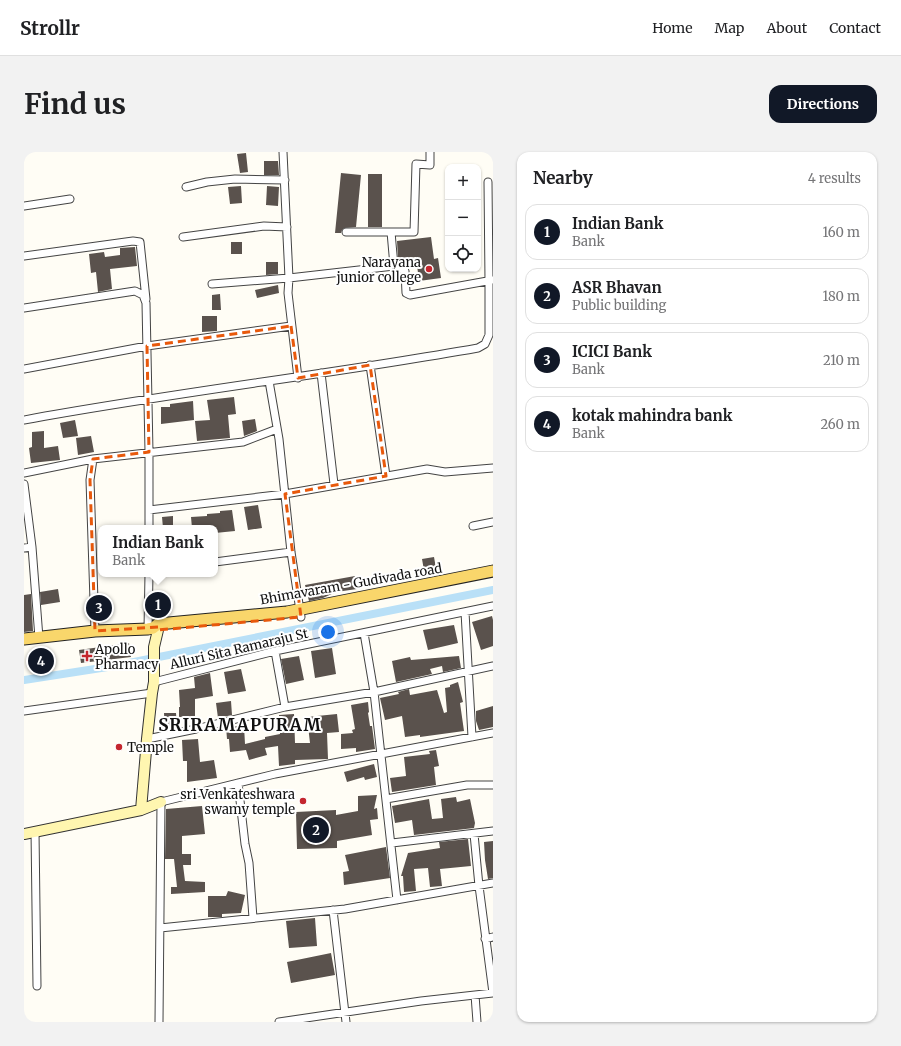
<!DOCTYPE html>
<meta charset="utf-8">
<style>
body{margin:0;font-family:Merriweather,serif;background:#f2f2f2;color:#202124}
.controls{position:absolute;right:12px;top:12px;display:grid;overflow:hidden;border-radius:8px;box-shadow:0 1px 3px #0004}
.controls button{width:36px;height:36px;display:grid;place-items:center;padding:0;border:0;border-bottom:1px solid #e0e0e0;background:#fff;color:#202124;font:20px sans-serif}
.you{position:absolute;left:304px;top:480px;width:14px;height:14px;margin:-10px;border:3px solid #fff;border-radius:50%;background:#1a73e8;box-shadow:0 0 0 6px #1a73e833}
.badge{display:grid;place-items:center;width:26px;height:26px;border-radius:50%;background:#111827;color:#fff;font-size:13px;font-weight:700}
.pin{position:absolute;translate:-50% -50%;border:2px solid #fff;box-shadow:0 1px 4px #0006}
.popup{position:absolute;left:74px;top:373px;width:120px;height:52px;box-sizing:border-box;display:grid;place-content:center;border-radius:8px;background:#fff;filter:drop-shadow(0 1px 3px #0005);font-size:13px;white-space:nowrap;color:#757577}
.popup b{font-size:15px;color:#202124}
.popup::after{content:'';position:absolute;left:50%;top:100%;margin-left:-8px;border:8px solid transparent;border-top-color:#fff}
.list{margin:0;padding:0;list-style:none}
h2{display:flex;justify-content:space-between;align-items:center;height:52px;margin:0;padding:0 16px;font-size:17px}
h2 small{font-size:13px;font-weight:400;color:#757577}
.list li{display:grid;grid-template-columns:26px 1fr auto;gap:12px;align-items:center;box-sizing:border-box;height:56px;margin:0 8px 8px;padding:0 8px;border:1px solid #e0e0e0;border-radius:12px}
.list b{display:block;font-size:15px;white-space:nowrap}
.list p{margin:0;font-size:13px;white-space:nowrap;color:#757577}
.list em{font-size:13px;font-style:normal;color:#757577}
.icon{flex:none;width:22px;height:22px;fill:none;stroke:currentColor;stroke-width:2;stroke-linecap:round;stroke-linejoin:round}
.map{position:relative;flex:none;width:469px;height:870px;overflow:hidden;border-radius:12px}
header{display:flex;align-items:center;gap:24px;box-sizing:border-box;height:56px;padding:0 20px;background:#fff;border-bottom:1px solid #e0e0e0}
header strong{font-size:19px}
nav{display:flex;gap:22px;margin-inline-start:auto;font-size:14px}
.intro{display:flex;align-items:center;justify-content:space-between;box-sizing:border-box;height:96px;padding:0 24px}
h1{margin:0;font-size:28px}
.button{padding:10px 18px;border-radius:12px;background:#111827;color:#fff;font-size:14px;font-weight:700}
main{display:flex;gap:24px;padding:0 24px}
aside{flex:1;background:#fff;border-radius:12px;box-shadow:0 1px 3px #0004}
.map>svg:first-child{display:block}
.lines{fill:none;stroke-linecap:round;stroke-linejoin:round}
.canal{stroke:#b9e0f7;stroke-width:8}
.building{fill:#5a524d}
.street-casing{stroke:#444;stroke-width:9}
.secondary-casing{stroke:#333;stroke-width:12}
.primary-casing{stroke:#222;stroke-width:13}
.street{stroke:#fff;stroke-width:7}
.secondary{stroke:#fff6b0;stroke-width:10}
.primary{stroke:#f9d66b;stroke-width:11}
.marked{fill:none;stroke:#e8590c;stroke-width:3;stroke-dasharray:8 5;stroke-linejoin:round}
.poi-dot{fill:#c4262e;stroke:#fff;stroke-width:1.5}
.labels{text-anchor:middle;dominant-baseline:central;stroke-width:4;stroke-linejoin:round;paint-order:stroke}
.poi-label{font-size:13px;fill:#111;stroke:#fff;text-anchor:end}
.street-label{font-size:13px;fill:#111;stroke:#fff}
.district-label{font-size:17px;font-weight:bold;letter-spacing:1px;fill:#111;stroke:#fff}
</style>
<header>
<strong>Strollr</strong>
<nav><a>Home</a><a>Map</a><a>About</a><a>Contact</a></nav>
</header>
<div class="intro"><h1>Find us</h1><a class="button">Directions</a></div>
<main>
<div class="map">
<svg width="469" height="870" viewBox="0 0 469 870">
<rect width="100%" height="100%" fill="#fffdf5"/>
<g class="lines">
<!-- canal -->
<path class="canal" d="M0,528L90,514L469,438"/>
</g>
<!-- building -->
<path class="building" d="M222,1L224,20L216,21L213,2Z
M240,9H254L255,23H240Z
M317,21L337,23L332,75L320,76L318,78L317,81H311Z
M344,22H358V75H344Z
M217,34L218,51L206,52L204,35Z
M243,34L255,35L254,54L242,53Z
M407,85L410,107L414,106L417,126L395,129L392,105L374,107L373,89Z
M207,90H218V102H207Z
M111,95L113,114L86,117L88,137L74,140L72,120L67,121L65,102L80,100L81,105L96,103V96Z
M242,110H254V122L242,123Z
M254,133L255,141L233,146L231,138Z
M196,142L197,158H188V143Z
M178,164H193V179L178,180Z
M210,245L212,262L204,263L206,286L173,289L171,269L186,268L183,248Z
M169,249L170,268L137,272V255H146V252Z
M231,267L233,279L220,284L218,269Z
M51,268L54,284L39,286L36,271Z
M20,279V296L34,294L36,308L7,311L5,296L8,295V280Z
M67,284L70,300L54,303L52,286Z
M234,353L238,376L224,378L220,355Z
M208,358L211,379L191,381V376H168L167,365L183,364V362L196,361V359Z
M149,364V376H139L138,365Z
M410,405L413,422L401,424L398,407Z
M331,424L333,437L312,440L299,446L285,449L281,433Z
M34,437L36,450L17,453L16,440Z
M7,442L9,479L0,480V443Z
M468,464L469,468V494L457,498L448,470Z
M430,473L434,491L404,498L399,478Z
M105,491L107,505L57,511L55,498Z
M308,496L312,522L291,526L287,499Z
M275,504L280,528L262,532L257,507Z
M435,504L437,516L419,520L418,514L406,517L408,522L372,530L368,509L386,505L387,508Z
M217,517L222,539L204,542L200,520Z
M186,521L189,544L171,547V565H155V555H156L155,538L171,536L170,525Z
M434,530L439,550L436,551L440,579L396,585V583L381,585L378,564L361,568L356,546L375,542L374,540L385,537L386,543L413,538L420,561L423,560L421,536L426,535V533Z
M207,549L208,563L194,566L192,551Z
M344,550L345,560L344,561L346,574H348L351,597L332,600V596L317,597V582L329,581L328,578L331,577L327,553Z
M469,554V575L455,578L452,569V559Z
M140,561H152L153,576L141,578Z
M270,562L271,591H286L283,565L313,562L315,580L303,581L304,607L271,608V612L255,614L254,594L241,596L243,603L225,608L222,598L206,600L205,587H203L202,575L210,573V574H220L221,592L241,587V585L256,582L255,563Z
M174,587L176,610L190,608L193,626L163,630V609H159L158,588Z
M412,598L415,614L410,615L412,633L368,640L366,626L382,624L380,605L406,602L405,599Z
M350,612L353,625L341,628L340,625L323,630L320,620Z
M353,643L350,657L353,656L354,667L346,668L348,683L313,689V696L273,697L272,660L312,658V663L334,659V644Z
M432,645L433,650L446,647L451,671L450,676L390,683L388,668L371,671L368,654L405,647L408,667L419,666L417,647Z
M178,654L181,682L158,684V702H167V713H159L161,729L181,730V740L147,742V735H153L150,707H141L142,657Z
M444,687L447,714L416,717L418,734L406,735L404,716L390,717L392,739L380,740L379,724H377L384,701L416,696L415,690Z
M469,689V726L464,727L461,708L460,690Z
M362,695L366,726L320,733L319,720L325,719L321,703Z
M204,739L221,743L217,761L198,762V765H184V744H202Z
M291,766L293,794L265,796L262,769Z
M307,801L311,823L267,831L263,810Z"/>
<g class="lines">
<defs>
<path id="street" d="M259,0L265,126L264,141L274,226
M162,35L183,30L211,27L261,28
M0,54L46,47
M322,80H390L392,12L406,13V0
M367,80L370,114
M159,85L240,74L263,75
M0,104L109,89L116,90L122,147
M188,132L265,126L370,114L381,119L382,141L386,143L469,128
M0,156L111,139L119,143L122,151L125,300V376
M346,213L362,324
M0,217L123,194L267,174
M297,221L310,332
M245,229L255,287L267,400L277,465
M0,268C151,240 303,223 454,196L461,192L465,183V129L464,30
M69,307L219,290L253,277
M0,321L69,307L66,328L71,479
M0,332L8,395L15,486
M125,358L261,342L403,317L421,320L469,316
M449,374L469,370
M0,396L8,395
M191,410L267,400
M441,460L448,585
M124,477L125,422
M340,481L350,540L373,748
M251,499L261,555
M130,530L251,499L469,454
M0,559L128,541
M123,587L172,577L261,555L350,540L469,514
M214,631L221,692L225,711L229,766
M362,647L443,633H469
M11,679L13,834
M450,682L455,734L469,841
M368,691L469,679
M309,758L322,870
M136,776L321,757L469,731
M461,787L469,785
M451,843L453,870
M135,870L137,650L251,622L469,581
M255,870L397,849L469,841"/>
<path id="secondary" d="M117,658L123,587L128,541L130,530V495L134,478V472
M0,682L117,658L137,650"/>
<path id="primary" d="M0,487L71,479L124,477L129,476L134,472L263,460L469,419"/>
</defs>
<!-- street casing -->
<use href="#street" class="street-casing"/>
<!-- secondary casing -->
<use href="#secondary" class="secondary-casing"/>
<!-- primary casing -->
<use href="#primary" class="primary-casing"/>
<!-- street -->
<use href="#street" class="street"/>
<!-- secondary -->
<use href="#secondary" class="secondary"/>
<!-- primary -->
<use href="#primary" class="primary"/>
</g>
<!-- marked area -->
<path class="marked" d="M267,174L274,226L346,213L362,324L261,342L277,465L134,478V475L71,479L66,328L69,307L125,300L123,194Z"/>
<!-- markers -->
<g class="poi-dot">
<circle cx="405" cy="117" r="4"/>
<path d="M61 498h4v4h4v4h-4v4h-4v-4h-4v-4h4z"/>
<circle cx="95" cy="595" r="4"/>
<circle cx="279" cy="649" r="4"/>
</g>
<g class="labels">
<!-- poi labels -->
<g class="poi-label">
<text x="397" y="110">Narayana<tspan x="397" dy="15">junior college</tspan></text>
<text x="71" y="497" text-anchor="start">Apollo<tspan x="71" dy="15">Pharmacy</tspan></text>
<text x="103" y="595" text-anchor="start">Temple</text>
<text x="271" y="642">sri Venkateshwara<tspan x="271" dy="15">swamy temple</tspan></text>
</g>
<!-- street labels -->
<g class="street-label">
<text transform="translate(327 432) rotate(-10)">Bhimavaram - Gudivada road</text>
<text transform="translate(215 497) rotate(-13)">Alluri Sita Ramaraju St</text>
</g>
<!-- district labels -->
<g class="district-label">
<text x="216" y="573">SRIRAMAPURAM</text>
</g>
</g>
</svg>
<div class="controls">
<button>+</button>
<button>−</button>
<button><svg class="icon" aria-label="locate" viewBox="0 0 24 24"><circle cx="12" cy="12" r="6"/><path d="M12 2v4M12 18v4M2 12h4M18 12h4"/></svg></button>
</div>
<div class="you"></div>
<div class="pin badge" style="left:134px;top:453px">1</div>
<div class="popup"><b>Indian Bank</b>Bank</div>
<div class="pin badge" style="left:292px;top:678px">2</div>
<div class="pin badge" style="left:75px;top:456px">3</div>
<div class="pin badge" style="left:17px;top:509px">4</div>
</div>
<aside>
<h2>Nearby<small>4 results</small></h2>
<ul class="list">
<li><span class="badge">1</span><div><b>Indian Bank</b><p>Bank</p></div><em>160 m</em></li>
<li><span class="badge">2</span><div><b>ASR Bhavan</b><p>Public building</p></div><em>180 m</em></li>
<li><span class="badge">3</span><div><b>ICICI Bank</b><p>Bank</p></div><em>210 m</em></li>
<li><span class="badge">4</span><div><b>kotak mahindra bank</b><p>Bank</p></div><em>260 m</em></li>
</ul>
</aside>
</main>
